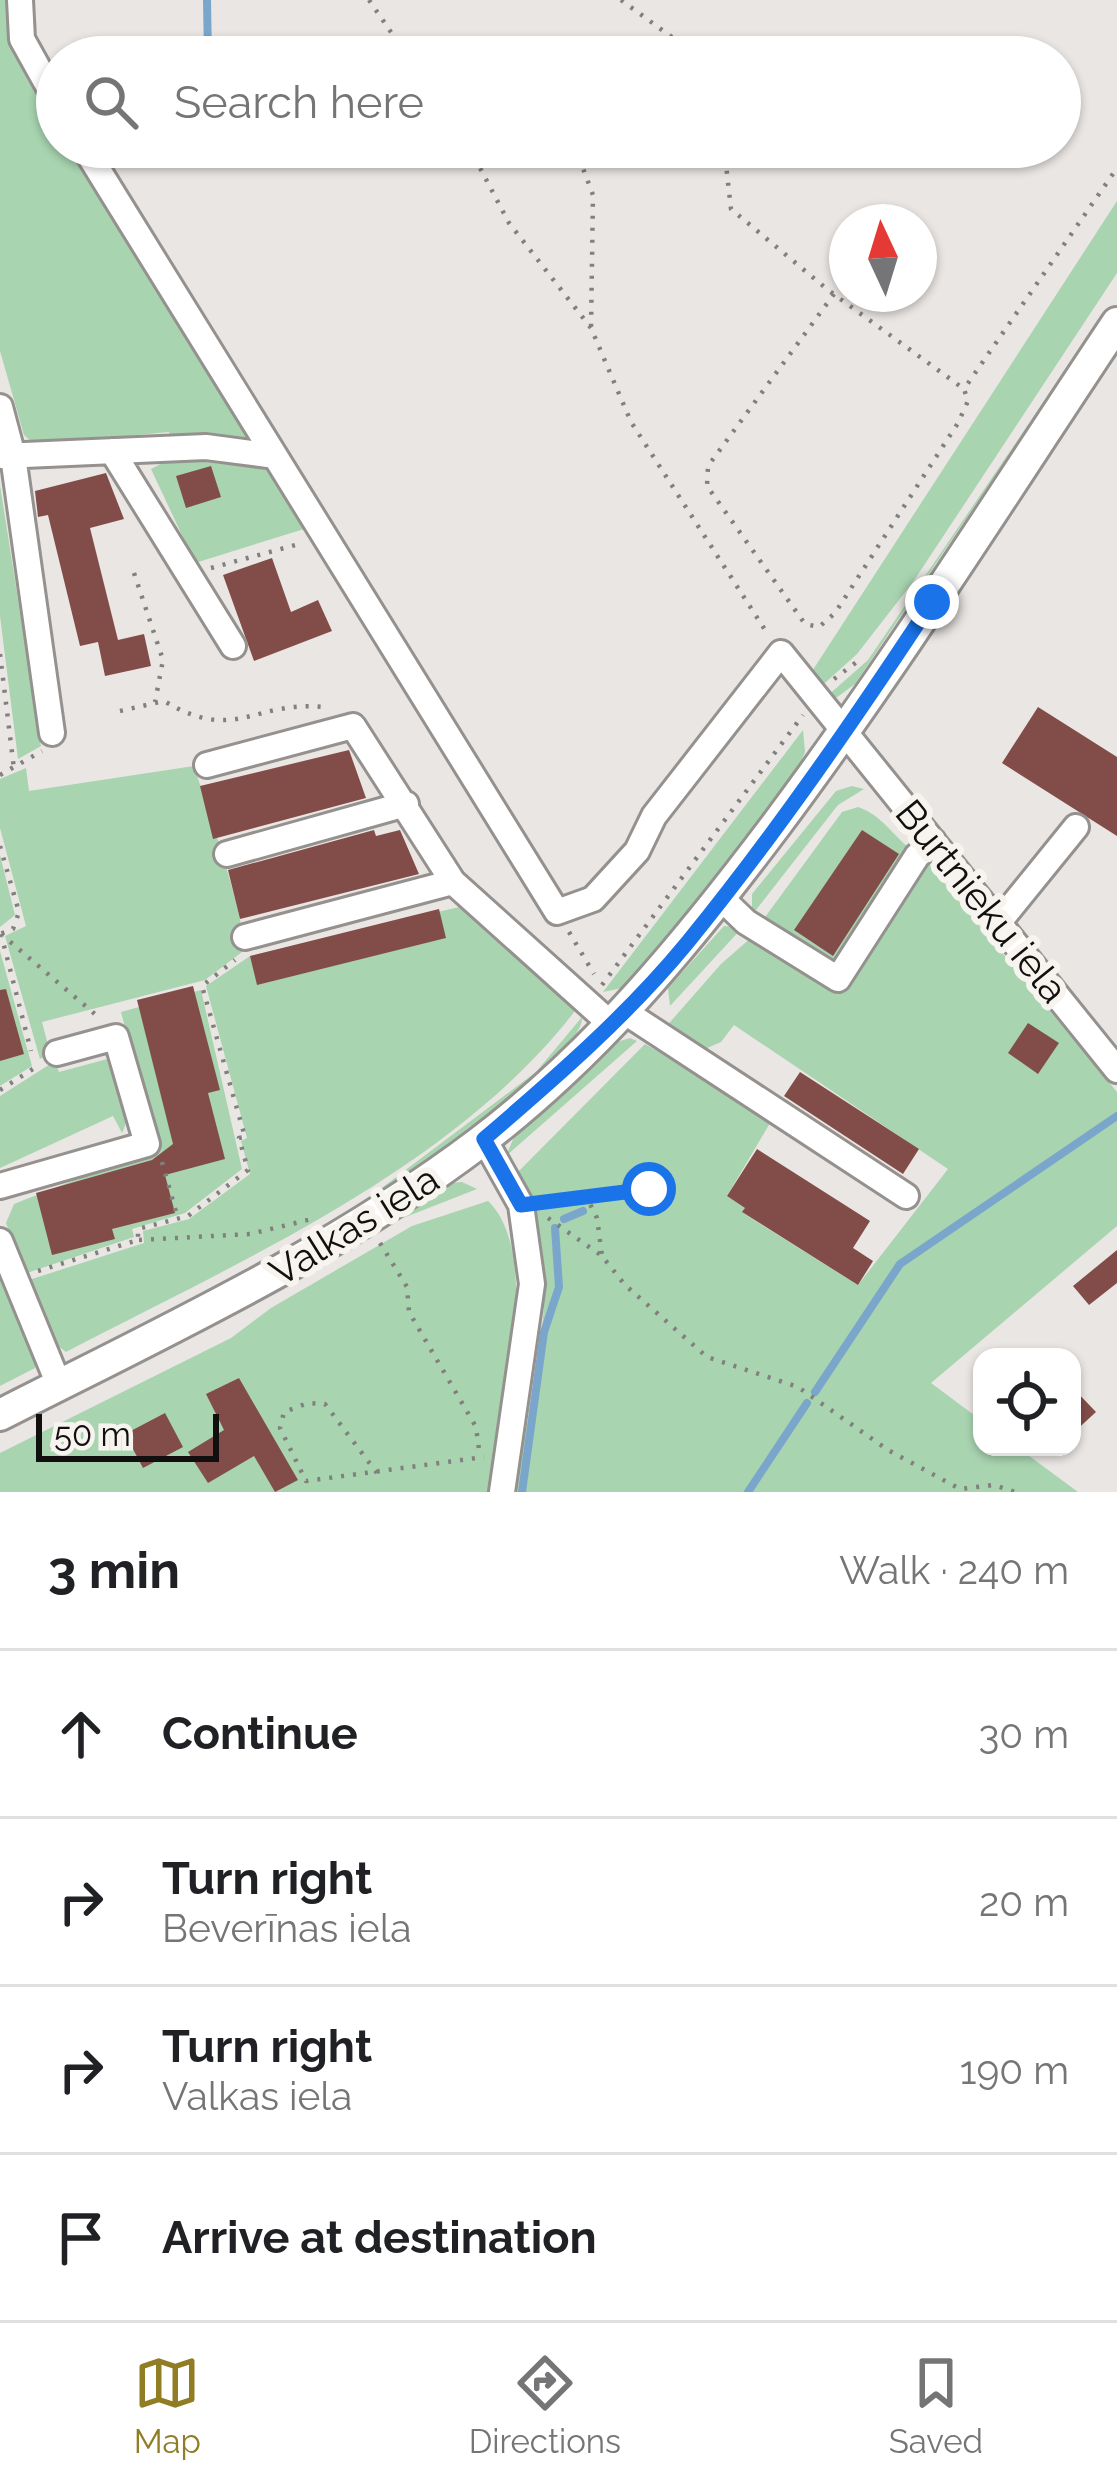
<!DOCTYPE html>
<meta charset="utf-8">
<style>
body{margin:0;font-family:Raleway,sans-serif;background:#f2f2f2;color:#202124}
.controls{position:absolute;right:36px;bottom:36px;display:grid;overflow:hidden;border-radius:24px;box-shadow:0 3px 9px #0004}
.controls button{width:108px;height:108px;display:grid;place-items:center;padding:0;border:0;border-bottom:3px solid #e0e0e0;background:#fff;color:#202124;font:60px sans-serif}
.compass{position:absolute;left:829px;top:204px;width:108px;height:108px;border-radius:50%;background:#fff;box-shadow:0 3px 9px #0004;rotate:356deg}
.scale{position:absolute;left:36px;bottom:30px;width:183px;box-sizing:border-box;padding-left:12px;border:6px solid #11100f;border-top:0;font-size:33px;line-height:42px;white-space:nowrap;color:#11100f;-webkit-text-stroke:9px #f7f4f0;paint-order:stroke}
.stop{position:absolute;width:36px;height:36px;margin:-27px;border:9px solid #1a73e8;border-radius:50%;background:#fff}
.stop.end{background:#1a73e8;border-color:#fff;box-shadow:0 3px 12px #0008}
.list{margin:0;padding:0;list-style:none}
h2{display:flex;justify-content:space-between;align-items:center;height:156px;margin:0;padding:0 48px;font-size:51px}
h2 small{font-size:39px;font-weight:400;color:#757577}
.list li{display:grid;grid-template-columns:78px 1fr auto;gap:36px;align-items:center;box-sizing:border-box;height:168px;padding:0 48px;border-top:3px solid #e0e0e0}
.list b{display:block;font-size:45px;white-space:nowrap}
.list p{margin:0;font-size:39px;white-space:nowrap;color:#757577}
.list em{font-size:39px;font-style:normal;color:#757577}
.icon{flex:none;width:66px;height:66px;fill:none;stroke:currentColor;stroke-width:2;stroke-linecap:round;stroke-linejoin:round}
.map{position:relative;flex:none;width:1117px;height:1492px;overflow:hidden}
.search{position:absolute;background:#fff;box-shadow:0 3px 9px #0004;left:36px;right:36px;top:36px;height:132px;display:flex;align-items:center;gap:30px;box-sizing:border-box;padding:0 42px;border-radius:66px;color:#757577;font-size:45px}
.sheet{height:828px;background:#fff}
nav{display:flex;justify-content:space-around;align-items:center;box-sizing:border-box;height:168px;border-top:3px solid #e0e0e0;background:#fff;font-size:33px;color:#757577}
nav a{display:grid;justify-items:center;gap:6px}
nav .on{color:#917d24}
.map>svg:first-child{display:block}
.green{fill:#a8d4b0}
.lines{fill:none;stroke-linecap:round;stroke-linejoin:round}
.stream{stroke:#7aa6cc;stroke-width:8}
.building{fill:#824d48}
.minor-casing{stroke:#94918e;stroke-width:30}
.major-casing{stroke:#94918e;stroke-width:36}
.path{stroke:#82807e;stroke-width:4.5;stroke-dasharray:3 9;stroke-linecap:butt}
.minor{stroke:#fff;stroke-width:24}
.major{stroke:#fff;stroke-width:30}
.route{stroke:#1a73e8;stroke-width:15}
.labels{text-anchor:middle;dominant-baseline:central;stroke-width:12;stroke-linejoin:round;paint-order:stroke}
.street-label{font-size:39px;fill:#11100f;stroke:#f7f4f0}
</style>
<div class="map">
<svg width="1117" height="1492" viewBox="0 0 1117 1492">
<rect width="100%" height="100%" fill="#eae6e3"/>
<!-- green -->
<path class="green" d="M0,0H10L57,112V147H78L304,529L195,563L151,469L176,456L169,432L35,445L24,435L0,351Z
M1117,201V273L913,582L857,654L816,691L807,679Z
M1117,294L855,684L836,698H825L868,660Z
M0,485L41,746L18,759L0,616Z
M803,730L805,752L796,774L704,902L632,986L603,992Z
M194,766C213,826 235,886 246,949L205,980L42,1022L50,1053L40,1059L5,936L26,926L0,828V779L26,768L29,791Z
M852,786L864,789L838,805L752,915V894L836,791Z
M858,807C882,815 892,835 912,850L835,964L760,924L842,812Z
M0,855L15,915L0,927Z
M927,862L1117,1092V1226L931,1383L982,1421V1447H1017L1078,1492H515C528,1401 575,1254 513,1177L645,1044L773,1118L727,1196L745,1208L743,1213L858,1285L948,1169L734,1025L721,1042L705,1049L664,1029L721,964L753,936L824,978Z
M472,904L578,1007C457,1167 240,1261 66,1352L58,1346L29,1280L144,1243L143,1231L189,1219L250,1174L241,1141L247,1138L206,986L250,956Z
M724,926L742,928L670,1006L668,988Z
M0,951L32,1066L0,1086Z
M201,990L242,1169L185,1213L132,1229L134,1237L24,1274L6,1223L14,1204L156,1148L121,1012Z
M582,1017C585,1060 378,1195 335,1223L536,1072Z
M630,1038L637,1041L506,1156L516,1132L617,1042Z
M111,1058C118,1081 134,1112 122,1133L113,1116L0,1168V1096L55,1061L59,1072Z
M462,1182L477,1189L403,1218L356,1247L449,1183Z
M488,1201C544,1254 502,1423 487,1492H0V1453L231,1338L271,1308L412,1226Z
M0,1275L35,1359V1368L0,1386Z"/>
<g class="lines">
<!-- stream -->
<path class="stream" d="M207,0L208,56
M564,1219L583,1211
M815,1392L900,1264L1117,1116
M522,1492L544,1332L559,1287L555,1228
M748,1492L807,1403"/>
</g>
<!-- building -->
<path class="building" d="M211,466L221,497L186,508L176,476Z
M106,473L124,519L90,528L118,640L144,634L151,666L105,676L98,642L80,646L48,515L38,517L35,491Z
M272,558L291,612L318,600L332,631L254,661L223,575Z
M1038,707L1117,757V836L1002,763Z
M349,750L366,798L213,839L200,786Z
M374,830L376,836L400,830L419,874L240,919L228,870Z
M862,830L899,854L833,956L794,930Z
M439,909L446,938L257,985L250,956Z
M193,986L220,1090L208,1093L225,1159L165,1175L175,1213L112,1229L115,1239L52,1255L36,1193L152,1160L173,1144L137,1000Z
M6,989L24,1054L0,1061V990Z
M1028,1023L1059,1043L1038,1074L1008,1053Z
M800,1072L919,1149L903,1174L784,1096Z
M757,1149L870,1221L853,1248L873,1261L858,1285L742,1212L745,1208L727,1196Z
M1117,1250V1283L1089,1305L1073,1286Z
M239,1378L298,1480L275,1492L254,1456L208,1483L188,1452L224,1430L206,1394Z
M1072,1387L1096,1412L1072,1434Z
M165,1413L183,1447L143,1468L125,1434Z"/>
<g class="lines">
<defs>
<path id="minor" d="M20,0L22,39L57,102
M84,147L557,912L593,899L637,851L654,816L781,653L1117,1070
M0,407L13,456L52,733
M112,451L233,646
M2,456L206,447L275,456
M207,765L353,726L453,882L612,1025
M227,854L406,804
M721,898L746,922L838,979L917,856L933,841
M999,922L1076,827
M245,937L453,882
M625,1012L906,1196
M484,1139L521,1205L532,1284L502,1492
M0,1186L147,1144L116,1037L57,1053
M0,1241L59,1385"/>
<path id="major" d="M0,1415C165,1331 332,1254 480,1142C597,1053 688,942 776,825C897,663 1005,491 1117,323"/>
</defs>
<!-- minor casing -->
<use href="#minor" class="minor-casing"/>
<!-- major casing -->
<use href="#major" class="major-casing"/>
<!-- path -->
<path class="path" d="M369,0L408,57
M621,0L699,57
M469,147L509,223L591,328L631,422L769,636
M575,147L593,195L591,328
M724,147L731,209L828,290L964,389
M834,294L708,466L707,486L805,624L819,627L835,613L958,423L968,401L964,389L1117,168
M211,568L299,544
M134,573L163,660L155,702
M0,654L14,769
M834,679L858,661
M120,711L164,701C236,744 253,700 324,707
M0,775L42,751
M0,846L19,912L13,929L0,934
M569,932L594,974
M1,934L96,1015
M1,934L31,1051
M602,985L803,715
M0,1090L36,1067
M162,1162L178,1219
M585,1194L597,1218L602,1256
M542,1202L649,1188
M548,1218L602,1256L625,1285L707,1357L798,1387L888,1450L960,1489L994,1485L1015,1492
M139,1240L250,1234L312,1219
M380,1243L407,1287L409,1312L476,1427L480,1457
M38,1271L138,1240V1229L188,1216L248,1170L239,1138L245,1137L202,986L235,960
M377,1473L325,1404L308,1403L284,1412L280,1428L306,1481L484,1457"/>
<!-- minor -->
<use href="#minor" class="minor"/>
<!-- major -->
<use href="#major" class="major"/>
</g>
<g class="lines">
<!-- route -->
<path class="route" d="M649,1189L521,1205L484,1139C555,1078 627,1016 687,943C775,835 855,719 932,602"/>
</g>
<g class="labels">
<!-- street labels -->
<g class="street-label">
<text transform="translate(982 901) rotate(51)">Burtnieku iela</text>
<text transform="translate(354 1225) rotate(-32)">Valkas iela</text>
</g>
</g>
</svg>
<div class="controls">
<button><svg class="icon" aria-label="locate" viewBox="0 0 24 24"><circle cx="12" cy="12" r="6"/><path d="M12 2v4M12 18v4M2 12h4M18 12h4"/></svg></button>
</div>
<svg class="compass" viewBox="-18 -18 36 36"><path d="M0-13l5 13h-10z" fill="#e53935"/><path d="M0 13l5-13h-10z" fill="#757577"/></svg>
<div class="scale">50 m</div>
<div class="stop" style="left:649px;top:1189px"></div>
<div class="stop end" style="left:932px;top:602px"></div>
<div class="search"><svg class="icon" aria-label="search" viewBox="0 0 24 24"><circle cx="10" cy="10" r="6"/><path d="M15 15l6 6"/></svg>Search here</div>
</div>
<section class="sheet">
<h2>3 min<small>Walk · 240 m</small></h2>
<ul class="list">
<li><svg class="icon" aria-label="ahead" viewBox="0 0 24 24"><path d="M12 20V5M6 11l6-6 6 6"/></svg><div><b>Continue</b></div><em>30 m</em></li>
<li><svg class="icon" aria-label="right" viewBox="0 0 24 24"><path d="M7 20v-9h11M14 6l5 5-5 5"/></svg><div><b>Turn right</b><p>Beverīnas iela</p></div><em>20 m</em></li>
<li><svg class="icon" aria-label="right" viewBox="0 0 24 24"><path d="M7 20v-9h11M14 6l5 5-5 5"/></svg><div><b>Turn right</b><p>Valkas iela</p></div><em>190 m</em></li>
<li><svg class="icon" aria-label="arrive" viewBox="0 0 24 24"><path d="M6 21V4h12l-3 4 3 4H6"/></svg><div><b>Arrive at destination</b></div></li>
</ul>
</section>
<nav>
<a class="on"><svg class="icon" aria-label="map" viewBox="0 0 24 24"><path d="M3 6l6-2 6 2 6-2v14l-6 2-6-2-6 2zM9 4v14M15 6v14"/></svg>Map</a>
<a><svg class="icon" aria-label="directions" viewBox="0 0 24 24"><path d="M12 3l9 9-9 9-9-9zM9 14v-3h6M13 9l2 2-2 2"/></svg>Directions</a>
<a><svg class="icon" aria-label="saved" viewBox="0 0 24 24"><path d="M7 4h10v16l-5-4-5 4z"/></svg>Saved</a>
</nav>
